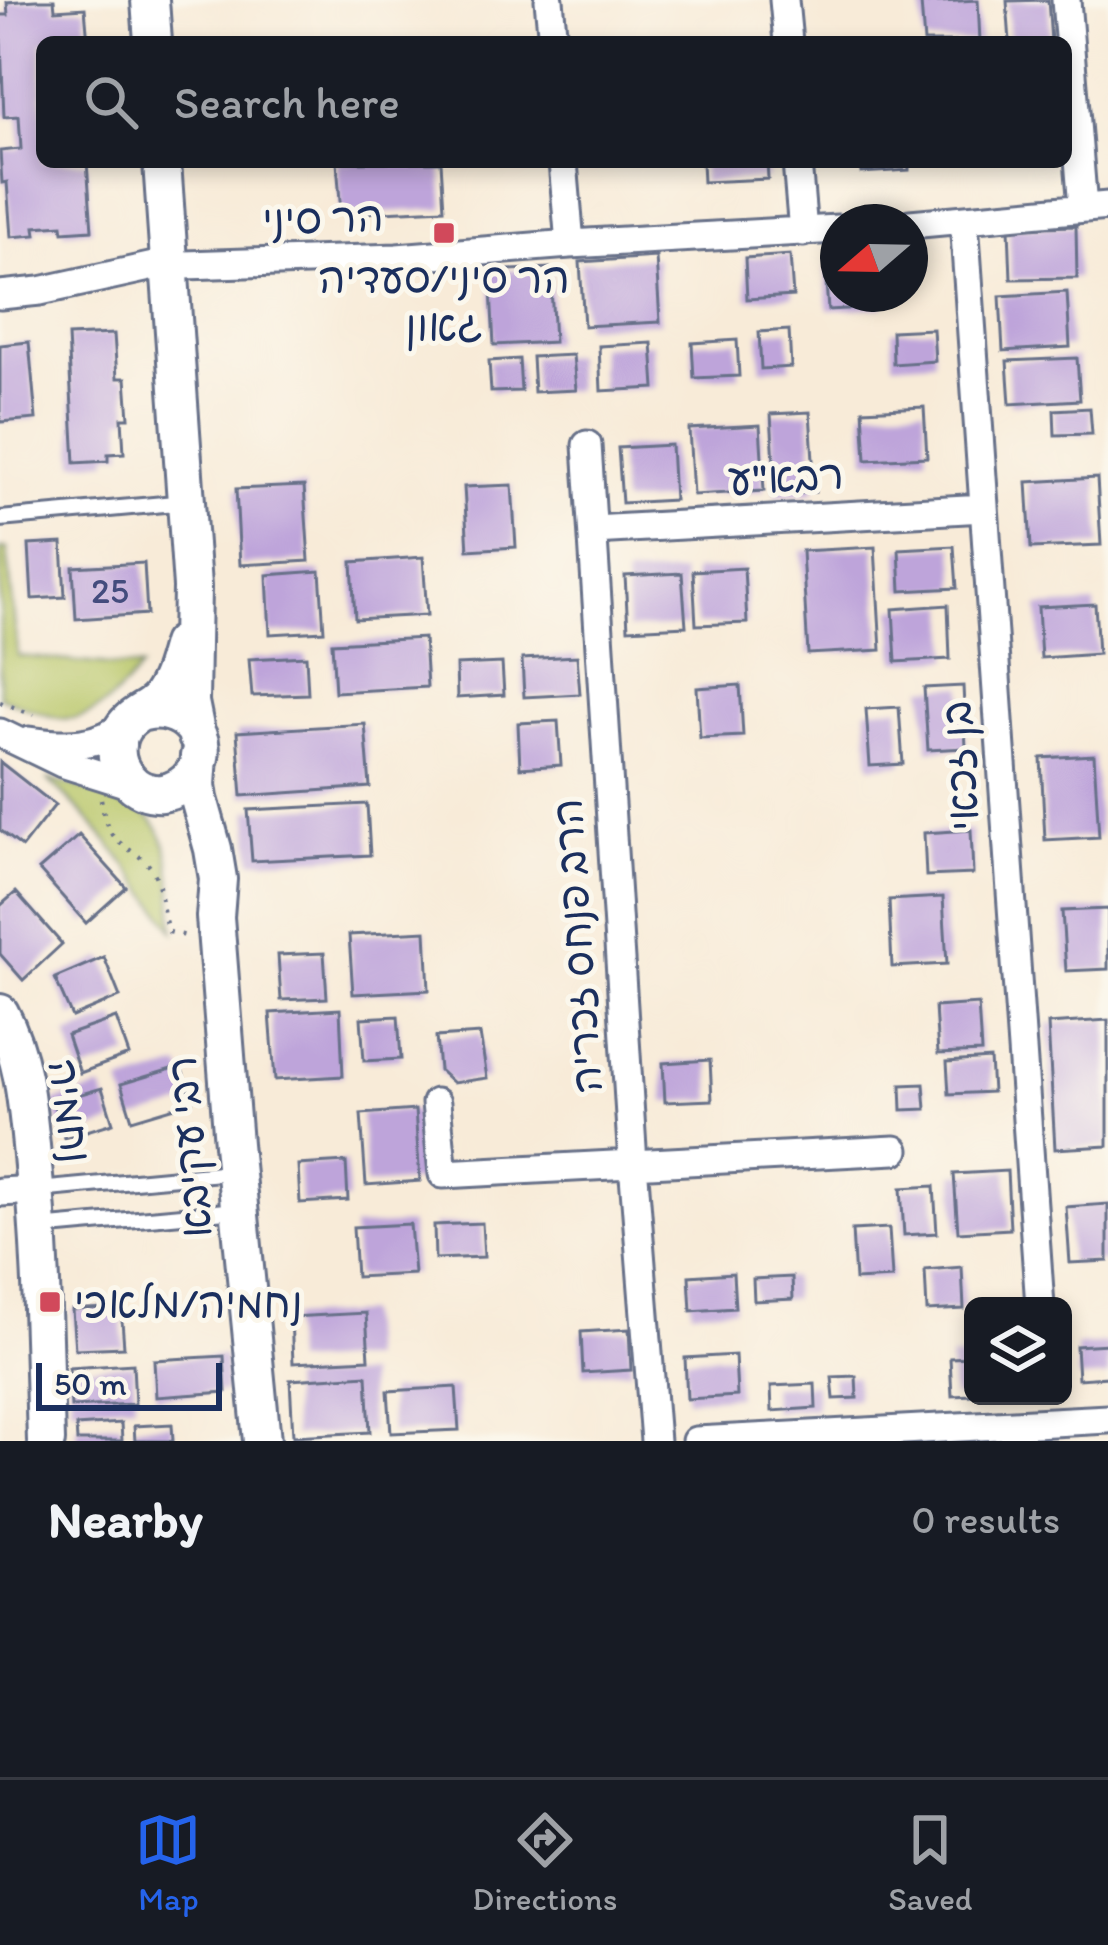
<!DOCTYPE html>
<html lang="en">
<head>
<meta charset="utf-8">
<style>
	:root { --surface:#171b24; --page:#242831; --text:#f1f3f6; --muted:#9ea1a6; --line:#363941; --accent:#2563eb }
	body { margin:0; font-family:Itim,"Playpen Sans Hebrew",sans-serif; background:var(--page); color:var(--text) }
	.controls { position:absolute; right:36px; bottom:36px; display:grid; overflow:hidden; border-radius:18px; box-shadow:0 6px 18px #0003 }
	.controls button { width:108px; height:108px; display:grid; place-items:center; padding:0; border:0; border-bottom:3px solid var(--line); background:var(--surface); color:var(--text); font:60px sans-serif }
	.compass { position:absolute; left:820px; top:204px; width:108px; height:108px; border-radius:50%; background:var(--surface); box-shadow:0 6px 18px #0003; rotate:250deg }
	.scale { position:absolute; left:36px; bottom:30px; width:186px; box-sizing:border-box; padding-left:12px; border:6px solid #1b2f5e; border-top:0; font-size:33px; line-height:42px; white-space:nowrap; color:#1b2f5e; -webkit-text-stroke:9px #fbf7ec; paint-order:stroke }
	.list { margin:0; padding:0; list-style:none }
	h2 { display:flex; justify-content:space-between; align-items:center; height:156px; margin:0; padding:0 48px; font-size:51px }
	h2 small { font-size:39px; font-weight:400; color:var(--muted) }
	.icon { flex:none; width:66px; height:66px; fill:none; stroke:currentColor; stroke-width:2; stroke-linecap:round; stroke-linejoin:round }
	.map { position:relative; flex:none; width:1108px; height:1441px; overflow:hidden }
	.search { position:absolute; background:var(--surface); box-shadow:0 6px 18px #0003; left:36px; right:36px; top:36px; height:132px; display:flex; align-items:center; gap:30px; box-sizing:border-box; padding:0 42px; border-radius:18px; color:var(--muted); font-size:45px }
	.sheet { height:336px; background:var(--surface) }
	nav { display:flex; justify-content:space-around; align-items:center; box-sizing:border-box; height:168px; border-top:3px solid var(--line); background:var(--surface); font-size:33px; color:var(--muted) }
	nav a { display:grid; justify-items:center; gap:6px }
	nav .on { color:var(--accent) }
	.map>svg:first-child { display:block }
	.green { fill:#b8c668; stroke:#6a7a63; stroke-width:3 }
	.building { fill:#bea4da }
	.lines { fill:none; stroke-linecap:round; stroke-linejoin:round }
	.service-casing { stroke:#687189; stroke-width:20 }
	.minor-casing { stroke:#687189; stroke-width:33 }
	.tertiary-casing { stroke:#687189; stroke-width:42 }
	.path { stroke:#687189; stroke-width:4.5; stroke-dasharray:3 9; stroke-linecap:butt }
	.service { stroke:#fff; stroke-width:14 }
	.minor { stroke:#fff; stroke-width:27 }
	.tertiary { stroke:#fff; stroke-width:36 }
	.poi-dot { fill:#d1495b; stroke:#fbf7ec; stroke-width:4.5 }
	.labels { text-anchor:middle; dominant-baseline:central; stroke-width:10; stroke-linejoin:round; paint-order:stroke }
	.number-label { font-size:36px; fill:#444c7d }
	.street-label { font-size:42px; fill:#1b2f5e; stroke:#fbf7ec }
	.poi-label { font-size:42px; fill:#1b2f5e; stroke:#fbf7ec }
</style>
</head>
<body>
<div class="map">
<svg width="1108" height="1441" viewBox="0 0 1108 1441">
	<rect width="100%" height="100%" fill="#fbf7ec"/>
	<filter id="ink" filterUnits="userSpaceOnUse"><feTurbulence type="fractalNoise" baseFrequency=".00833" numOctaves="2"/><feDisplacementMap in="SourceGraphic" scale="24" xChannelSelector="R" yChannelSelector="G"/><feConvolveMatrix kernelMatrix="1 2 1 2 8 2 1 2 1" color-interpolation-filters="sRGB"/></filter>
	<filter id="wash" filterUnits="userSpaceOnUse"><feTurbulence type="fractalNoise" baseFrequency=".004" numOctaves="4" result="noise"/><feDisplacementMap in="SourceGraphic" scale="48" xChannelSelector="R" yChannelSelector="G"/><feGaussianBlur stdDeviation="2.7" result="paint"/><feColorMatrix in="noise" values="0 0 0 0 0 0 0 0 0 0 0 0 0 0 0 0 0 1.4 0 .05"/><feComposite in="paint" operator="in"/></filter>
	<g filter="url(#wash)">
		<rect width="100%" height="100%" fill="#f8ebd8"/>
		<path class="green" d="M0,549H7L18,656L141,668C120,693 91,727 54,717C36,713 18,703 0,697Z
			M47,779C75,787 133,798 152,820C176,848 171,896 174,930C135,875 97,823 47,779Z"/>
		<g id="blocks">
			<path class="building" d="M36,0H54L55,10L85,8L88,42H42V162H87L92,230L63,232L62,225L35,227L36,235L11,237L7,182L2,183L0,151L21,149L19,116L4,117L0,15H8L7,2Z
				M978,0L980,42H924L921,3Z
				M1048,0L1051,42H1010L1007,1Z
				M337,162H441L444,209L341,214Z
				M702,162H767L768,179L703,182Z
				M860,162H909V170L861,173Z
				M1076,226L1077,278L1011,279L1009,228Z
				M790,255L793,296L747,299L745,258Z
				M656,257L660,322L584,326L580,262Z
				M838,267V294H883V307L828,310L825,268Z
				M550,268L554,342L494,345L490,271Z
				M1067,292L1070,347L1003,351L1000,296Z
				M933,329L935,361L893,364L892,331Z
				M789,330L791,367L761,369L759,332Z
				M114,334L117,378H126L129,418H122L124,453L108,454V461L75,463L68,336Z
				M737,340L739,376L694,378L692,343Z
				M29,342L36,419L0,422V345Z
				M652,343L655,388L601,391L599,346Z
				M573,355L576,390L534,392L532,357Z
				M1077,358L1080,400L1010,404L1007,361Z
				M519,359L521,391L491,392L489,361Z
				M924,407L927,457L866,460L863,410Z
				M1090,408L1092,434L1055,435L1054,410Z
				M810,412L815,492L776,495L771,414Z
				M760,425L764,491L693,495L689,429Z
				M671,445L674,500L622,503L618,448Z
				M1097,478L1101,545L1031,548L1027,482Z
				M512,485L516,547L468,550L464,487Z
				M304,486L309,561L240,565L236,489Z
				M62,543L65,597L32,599L29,545Z
				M954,546L957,588L901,591L899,549Z
				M875,547L881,650L808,654L802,551Z
				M423,557L427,615L355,619L352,562Z
				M144,563L147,614L76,619L73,567Z
				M744,568L747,623L696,625L693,571Z
				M320,571L324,631L270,634L267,575Z
				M682,573L686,626L628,629L625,576Z
				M1095,604L1098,654L1041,658L1038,607Z
				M948,605L950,659L896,662L893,609Z
				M424,638L427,687L335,692L332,643Z
				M306,656L308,694L252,696L249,659Z
				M577,656L580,694L524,697L522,659Z
				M502,663L504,695L457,698L456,665Z
				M740,685L743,736L700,738L697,688Z
				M963,686L966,748L928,750L924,688Z
				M899,707L903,764L870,766L866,709Z
				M558,721L561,765L520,768L518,723Z
				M365,724L370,787L242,796L237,732Z
				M1094,755L1099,837L1045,840L1041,758Z
				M0,762L55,805L22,847L0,830Z
				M367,804L370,855L252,861L248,810Z
				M971,830L973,874L926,876L924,833Z
				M79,835L126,887L86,923L39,870Z
				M16,892L62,944L23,980L0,954V906Z
				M943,897L947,964L892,967L889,900Z
				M1108,909V969L1066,971L1062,911Z
				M426,931L429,990L353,994L349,935Z
				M324,953L327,998L281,1000L278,955Z
				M104,957L120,997L72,1017L55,978Z
				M978,1004L981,1052L938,1054L935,1007Z
				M340,1009L343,1076L275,1080L270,1013Z
				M398,1016L401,1059L364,1061L361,1018Z
				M116,1018L129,1055L80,1073L67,1035Z
				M1108,1020V1146L1055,1149L1048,1024Z
				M480,1034L487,1078L453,1083L439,1070L436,1037Z
				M990,1059L992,1092L949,1094L947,1062Z
				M710,1060L712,1100L665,1102L663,1063Z
				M181,1066L192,1102L132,1120L121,1084Z
				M924,1084L926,1109L902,1110L901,1085Z
				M102,1088L113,1123L64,1138L53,1102Z
				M415,1110L420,1181L366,1185L361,1114Z
				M346,1162L348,1200L300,1203L298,1165Z
				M1007,1171L1010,1229L958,1232L954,1174Z
				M934,1186L937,1233L904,1235L901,1188Z
				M1108,1204V1261L1070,1263L1066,1207Z
				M482,1223L484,1257L435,1259L434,1225Z
				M410,1224L414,1274L356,1277L353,1227Z
				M889,1228L892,1278L855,1280L852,1230Z
				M962,1267L964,1309L927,1311L925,1270Z
				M733,1273L735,1308L691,1311L689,1276Z
				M792,1277L793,1299L754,1301L753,1279Z
				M121,1307L124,1347L75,1349L72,1310Z
				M366,1313L369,1359L293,1363L291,1317Z
				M629,1329L631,1370L583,1373L581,1332Z
				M1108,1344V1377L1078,1379L1076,1346Z
				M735,1355L737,1396L687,1399L685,1358Z
				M224,1356L226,1392L156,1397L154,1360Z
				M973,1357V1395L952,1396L950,1358Z
				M133,1364L135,1404L71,1407L69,1368Z
				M367,1375L370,1432L293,1436L290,1380Z
				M856,1376L857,1398L834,1399L832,1377Z
				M815,1384L816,1408L772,1411L771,1386Z
				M456,1387L459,1430L391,1433L388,1391Z
				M121,1423L122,1441H77L76,1426Z
				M172,1424L173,1441H135L134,1426Z"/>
		</g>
	</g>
	<g filter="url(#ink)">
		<use href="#blocks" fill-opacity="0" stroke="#687189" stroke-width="3"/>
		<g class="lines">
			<defs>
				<path id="service" d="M0,519L186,502
					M38,1190L231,1172
					M39,1228L237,1210"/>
				<path id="minor" d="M549,0L553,42
					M784,0L788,42
					M1066,0L1083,208
					M563,162L570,244
					M797,162L803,232
					M964,220L1040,1306
					M910,224L1108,206
					M0,295L40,291L154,266L397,258L570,244L838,229
					M587,445L633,1163L655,1441
					M593,530L984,508
					M0,733L62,763L135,786
					M29,741C65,746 99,748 127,722
					M436,1103L443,1174L895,1150
					M0,1192L36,1190
					M696,1441L1108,1419"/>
				<path id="tertiary" d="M150,0L153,42
					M162,162L192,587L190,702L197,737
					M144,712C181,703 217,737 193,774C186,784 174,791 162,793C149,794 136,789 128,779C112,762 113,735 130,720C140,711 152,708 160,697C171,682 176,662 181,644
					M199,756L197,785L199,799L213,849L218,879L215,917L233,1144L262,1441
					M0,1013C24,1058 27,1106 32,1156C42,1250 43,1346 46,1441"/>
			</defs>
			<use href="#service" class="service-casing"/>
			<use href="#minor" class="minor-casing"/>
			<use href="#tertiary" class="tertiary-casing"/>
			<path class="path" d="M0,702L34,715
				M101,799C104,815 106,833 120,843C134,854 147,858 155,875C163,893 161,914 169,932L186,936"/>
			<use href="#service" class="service"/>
			<use href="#minor" class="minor"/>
			<use href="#tertiary" class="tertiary"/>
		</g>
	</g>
	<g class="poi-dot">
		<rect x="432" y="221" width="24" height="24" rx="6"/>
		<rect x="38" y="1290" width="24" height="24" rx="6"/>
	</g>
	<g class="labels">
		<g class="number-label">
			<text x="110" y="590">25</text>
		</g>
		<g class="street-label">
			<text transform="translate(323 218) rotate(-2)">הר סיני</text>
			<text transform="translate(786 477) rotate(-3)">רבא"ע</text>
			<text transform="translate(960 766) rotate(-94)">בן זכאי</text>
			<text transform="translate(577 946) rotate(-94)">הרב פנחס זכריה</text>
			<text transform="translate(70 1111) rotate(82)">נחמיה</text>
			<text transform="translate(189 1147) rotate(-95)">רבי עקיבא</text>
		</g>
		<g class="poi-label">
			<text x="444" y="277">הר סיני/סעדיה<tspan x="444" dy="48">גאון</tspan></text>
			<text x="74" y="1302" text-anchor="start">נחמיה/מלאכי</text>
		</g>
	</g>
</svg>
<div class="controls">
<button><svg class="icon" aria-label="layers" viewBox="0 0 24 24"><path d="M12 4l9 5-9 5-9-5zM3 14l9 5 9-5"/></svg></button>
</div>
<svg class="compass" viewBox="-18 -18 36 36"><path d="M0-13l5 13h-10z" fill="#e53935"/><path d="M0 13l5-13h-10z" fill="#9ea1a6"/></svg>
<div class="scale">50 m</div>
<div class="search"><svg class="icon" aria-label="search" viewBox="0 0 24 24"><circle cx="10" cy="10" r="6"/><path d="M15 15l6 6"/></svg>Search here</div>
</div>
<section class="sheet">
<h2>Nearby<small>0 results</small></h2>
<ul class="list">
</ul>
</section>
<nav>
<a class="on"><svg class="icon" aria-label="map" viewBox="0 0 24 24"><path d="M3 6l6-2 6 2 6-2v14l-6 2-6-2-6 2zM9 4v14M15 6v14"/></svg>Map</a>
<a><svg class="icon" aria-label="directions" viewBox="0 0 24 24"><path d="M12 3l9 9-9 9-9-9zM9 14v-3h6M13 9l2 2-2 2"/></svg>Directions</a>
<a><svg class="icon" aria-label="saved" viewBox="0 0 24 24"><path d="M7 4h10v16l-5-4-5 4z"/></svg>Saved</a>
</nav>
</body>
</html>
